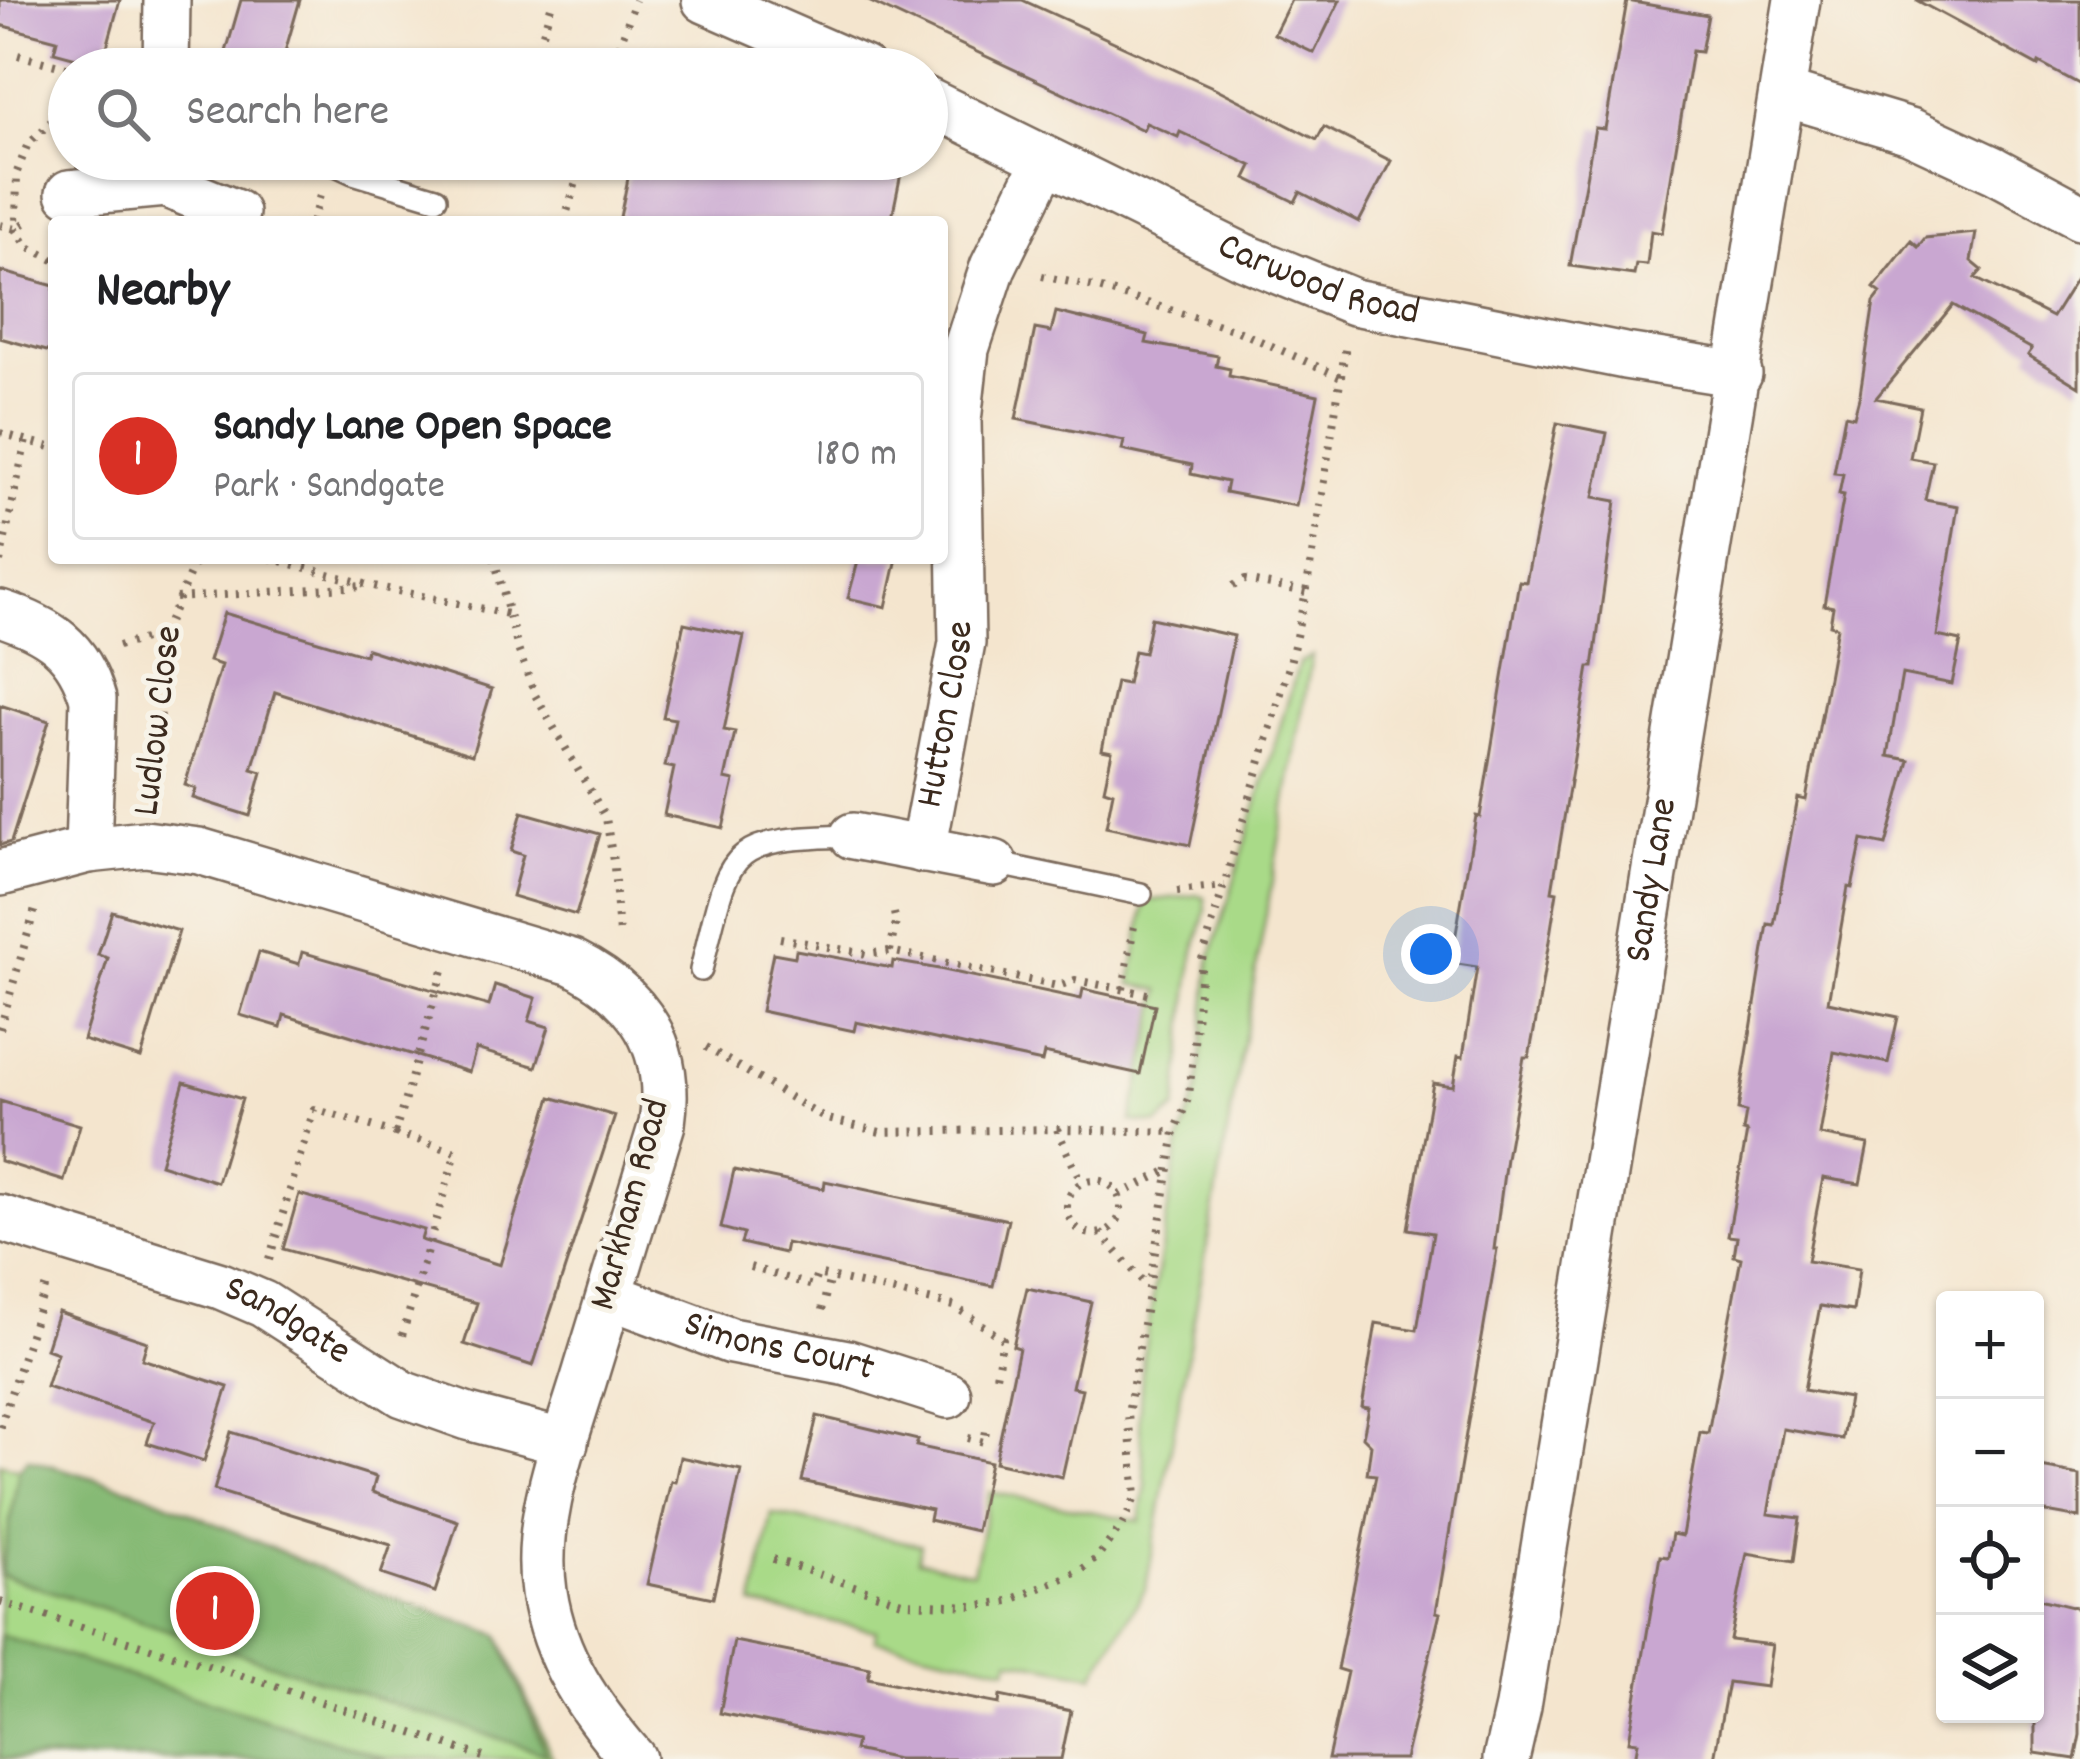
<!DOCTYPE html>
<html lang="en">
<head>
<meta charset="utf-8">
<style>
	:root { --surface:#fff; --page:#f6f6f6; --text:#202124; --muted:#757577; --line:#e0e0e0; --accent:#d93025 }
	body { margin:0; font-family:Dekko,sans-serif; background:var(--page); color:var(--text) }
	.controls { position:absolute; right:36px; bottom:36px; display:grid; overflow:hidden; border-radius:12px; box-shadow:0 3px 9px #0004 }
	.controls button { width:108px; height:108px; display:grid; place-items:center; padding:0; border:0; border-bottom:3px solid var(--line); background:var(--surface); color:var(--text); font:60px sans-serif }
	.you { position:absolute; left:1431px; top:954px; width:42px; height:42px; margin:-30px; border:9px solid #fff; border-radius:50%; background:#1a73e8; box-shadow:0 0 0 18px #1a73e833 }
	.badge { display:grid; place-items:center; width:78px; height:78px; border-radius:50%; background:var(--accent); color:#fff; font-size:39px; font-weight:700 }
	.pin { position:absolute; translate:-50% -50%; border:6px solid #fff; box-shadow:0 3px 12px #0006 }
	.list { margin:0; padding:0; list-style:none }
	h2 { display:flex; justify-content:space-between; align-items:center; height:156px; margin:0; padding:0 48px; font-size:51px }
	h2 small { font-size:39px; font-weight:400; color:var(--muted) }
	.list li { display:grid; grid-template-columns:78px 1fr auto; gap:36px; align-items:center; box-sizing:border-box; height:168px; margin:0 24px 24px; padding:0 24px; border:3px solid var(--line); border-radius:12px }
	.list b { display:block; font-size:45px; white-space:nowrap }
	.list p { margin:0; font-size:39px; white-space:nowrap; color:var(--muted) }
	.list em { font-size:39px; font-style:normal; color:var(--muted) }
	.icon { flex:none; width:66px; height:66px; fill:none; stroke:currentColor; stroke-width:2; stroke-linecap:round; stroke-linejoin:round }
	.map { position:relative; flex:none; width:2080px; height:1759px; overflow:hidden }
	.search { position:absolute; background:var(--surface); box-shadow:0 3px 9px #0004; left:48px; top:48px; width:900px; height:132px; display:flex; align-items:center; gap:30px; box-sizing:border-box; padding:0 42px; border-radius:66px; color:var(--muted); font-size:45px }
	.panel { position:absolute; background:var(--surface); box-shadow:0 3px 9px #0004; left:48px; top:216px; width:900px; height:348px; border-radius:12px }
	.map>svg:first-child { display:block }
	.green { fill:#a9da88; stroke:#728253; stroke-width:3 }
	.forest { fill:#86ba74; stroke:#607249; stroke-width:3 }
	.building { fill:#c9a7d1 }
	.lines { fill:none; stroke-linecap:round; stroke-linejoin:round }
	.service-casing { stroke:#7c6b5c; stroke-width:26 }
	.minor-casing { stroke:#7c6b5c; stroke-width:50 }
	.path { stroke:#7c6b5c; stroke-width:8; stroke-dasharray:3 9; stroke-linecap:butt }
	.service { stroke:#fff; stroke-width:21 }
	.minor { stroke:#fff; stroke-width:45 }
	.labels { text-anchor:middle; dominant-baseline:central; stroke-width:10; stroke-linejoin:round; paint-order:stroke }
	.street-label { font-size:39px; fill:#3b2a1e; stroke:#f7f3e8 }
</style>
</head>
<body>
<div class="map">
<svg width="2080" height="1759" viewBox="0 0 2080 1759">
	<rect width="100%" height="100%" fill="#f7f3e8"/>
	<filter id="ink" filterUnits="userSpaceOnUse"><feTurbulence type="fractalNoise" baseFrequency=".00833" numOctaves="2"/><feDisplacementMap in="SourceGraphic" scale="24" xChannelSelector="R" yChannelSelector="G"/><feConvolveMatrix kernelMatrix="1 2 1 2 8 2 1 2 1" color-interpolation-filters="sRGB"/></filter>
	<filter id="wash" filterUnits="userSpaceOnUse"><feTurbulence type="fractalNoise" baseFrequency=".004" numOctaves="4" result="noise"/><feDisplacementMap in="SourceGraphic" scale="48" xChannelSelector="R" yChannelSelector="G"/><feGaussianBlur stdDeviation="2.7" result="paint"/><feColorMatrix in="noise" values="0 0 0 0 0 0 0 0 0 0 0 0 0 0 0 0 0 1.4 0 .05"/><feComposite in="paint" operator="in"/></filter>
	<g filter="url(#wash)">
		<rect width="100%" height="100%" fill="#f4e5ce"/>
		<path class="green" d="M1312,656L1146,1588L1094,1675L1010,1659L1007,1668L875,1640L876,1631L753,1605L772,1514L921,1545L918,1560L973,1572L990,1492L1140,1521L1146,1484L1139,1419L1143,1356L1179,1144L1198,1090L1210,961L1299,663Z
			M1198,895L1205,897L1206,911L1193,957L1176,1109L1158,1124L1131,1122L1161,990L1131,984L1145,901Z
			M28,1459L145,1493L359,1586L499,1635L553,1759H0V1463L19,1469Z"/>
		<path class="forest" d="M28,1459L145,1493L359,1586L499,1635L546,1754L1,1575L19,1469Z
			M0,1635L389,1759H0Z"/>
		<g id="blocks">
			<path class="building" d="M0,0H120L102,65L54,52L57,40L0,25Z
				M241,0H300L280,69H221Z
				M866,0H1022L1217,89L1317,140L1324,127L1391,161L1359,222L1300,192L1295,202L1246,178L1252,166L1180,132L1178,137L1146,123L1143,130Z
				M1291,0H1340L1314,53L1274,34Z
				M1916,0H2080V85L2039,63L2038,66Z
				M1627,1L1708,15L1701,52L1692,51L1662,233L1651,231L1647,265L1636,264L1634,275L1570,266L1595,128L1605,129Z
				M632,159H904L891,222H619Z
				M1976,233L1971,261L1982,270L1975,278L2052,317L2080,272V387L2028,355L2032,349L1953,305L1876,398L1920,407L1910,458L1933,462L1925,500L1958,506L1937,636L1961,641L1952,684L1902,674L1888,756L1909,760L1886,845L1862,840L1852,888L1848,887L1828,1002L1898,1017L1888,1063L1834,1052L1820,1135L1868,1144L1860,1184L1823,1178L1807,1261L1859,1269L1853,1311L1820,1306L1804,1390L1849,1398L1842,1439L1783,1429L1768,1514L1800,1518L1794,1561L1747,1553L1730,1640L1772,1645L1766,1687L1728,1682L1714,1759H1635L1638,1742L1629,1741L1660,1556L1668,1557L1672,1534L1682,1536L1700,1432L1708,1433L1741,1258L1734,1256L1737,1237L1728,1236L1747,1132L1743,1131L1746,1112L1738,1110L1768,924L1774,925L1798,798L1806,800L1837,627L1830,625L1833,607L1824,605L1844,495L1839,494L1843,474L1834,473L1845,415L1854,417L1860,394L1874,302L1881,293L1874,288L1911,241L1918,247L1925,238Z
				M0,271L54,286V353L0,338Z
				M1056,312L1148,335L1146,343L1218,356L1216,366L1230,369L1229,376L1318,395L1296,506L1225,492L1227,482L1191,474L1192,465L1122,450L1124,441L1016,419L1035,329L1051,332Z
				M1557,423L1607,433L1594,497L1616,501L1593,667H1589L1552,891L1557,892L1537,1015L1529,1057H1524L1506,1158L1494,1249H1497L1436,1612L1440,1613L1405,1759H1328L1347,1672L1337,1669L1376,1475L1367,1474L1371,1445L1363,1437L1369,1408L1362,1407L1376,1323L1417,1330L1433,1233L1408,1229L1433,1083L1453,1086L1458,1056L1463,1057L1477,967L1451,963L1476,816L1480,817L1519,581L1526,582Z
				M859,558H897L886,607L848,598Z
				M224,613L365,655L367,649L492,689L472,755L275,692L252,769L262,772L250,816L193,798L196,789L185,785L221,665L209,661Z
				M1151,618L1234,636L1190,845L1106,827L1113,792L1104,789L1112,752L1102,750L1116,682L1127,684L1134,651L1144,653Z
				M684,623L744,636L724,730L735,732L725,779L734,781L723,828L664,815L674,768L665,766L675,719L663,717Z
				M0,705L49,721L11,842L0,845Z
				M522,812L600,834L576,915L512,896L523,855L511,851Z
				M112,911L179,931L141,1058L83,1040L108,958L98,955Z
				M796,950L892,968L893,961L939,969L1081,999L1083,989L1155,1005L1140,1074L1044,1053L1042,1062L856,1022L854,1031L761,1011L773,953L795,957Z
				M259,952L299,964L302,952L489,1006L495,985L536,998L529,1021L549,1027L536,1067L476,1049L469,1072L284,1015L281,1027L240,1015Z
				M184,1082L242,1099L217,1182L160,1164Z
				M551,1097L615,1116L533,1366L464,1344L477,1303L283,1249L299,1194L424,1230L421,1240L500,1265Z
				M0,1101L80,1125L64,1181L0,1161Z
				M734,1170L824,1189L825,1181L1008,1220L993,1286L786,1243L784,1253L741,1243L744,1234L721,1228Z
				M1027,1288L1091,1302L1072,1387L1082,1389L1062,1477L995,1462L1019,1348L1013,1346Z
				M58,1312L147,1342L142,1359L228,1387L204,1461L147,1443L154,1422L46,1387L57,1353L46,1349Z
				M817,1416L918,1440L916,1446L990,1462L976,1531L929,1520L931,1510L802,1481Z
				M231,1432L376,1477L372,1492L458,1521L435,1592L381,1574L391,1545L214,1490Z
				M680,1457L741,1470L713,1598L647,1584L671,1481L675,1482Z
				M2035,1466L2080,1474V1518L2035,1510Z
				M2035,1598L2080,1609V1734L2075,1759L2035,1753Z
				M734,1641L870,1668L868,1678L936,1692L999,1704L1000,1696L1071,1711L1061,1759H897L854,1750L856,1741L720,1713Z"/>
		</g>
	</g>
	<g filter="url(#ink)">
		<use href="#blocks" fill-opacity="0" stroke="#7c6b5c" stroke-width="3"/>
		<g class="lines">
			<defs>
				<path id="service" d="M323,159L353,173L436,198
					M994,863L1141,894
					M701,970C731,850 721,839 853,836"/>
				<g id="minor">
					<path d="M705,0L863,69"/>
					<path d="M166,69L167,0"/>
					<path d="M1783,93L1910,131L1994,170L2080,216"/>
					<path id="s1" d="M927,101L1242,256L1354,302L1625,356L1739,374"/>
					<path d="M69,193L165,184L236,213"/>
					<path d="M0,613C49,629 79,648 93,699L88,850"/>
					<path d="M853,836L994,863"/>
					<path id="s2" d="M923,850L962,643L958,421L966,349L993,267L1045,161"/>
					<path d="M0,873L88,850L145,844L199,851L572,962C640,996 673,1047 662,1124C637,1206 612,1288 587,1369C566,1440 533,1518 544,1592C554,1659 590,1709 633,1759"/>
					<path id="s3" d="M0,1218L221,1286L263,1304L403,1394L468,1417L565,1443"/>
					<path id="s4" d="M610,1296L731,1341L848,1363L948,1395"/>
					<path id="s5" d="M1506,1759L1518,1707L1797,0"/>
				</g>
			</defs>
			<use href="#service" class="service-casing"/>
			<use href="#minor" class="minor-casing"/>
			<path class="path" d="M543,33L553,0
				M18,55L70,69
				M612,69L635,0
				M312,222L321,192
				M564,222L583,159
				M0,225L16,229L31,219
				M54,260L27,246L16,229L17,172L27,146L69,103
				M1042,276L1098,288L1236,330L1341,377
				M0,433L54,448
				M270,558L369,585L508,614
				M494,558L518,649L535,695L606,818L614,867L619,935
				M0,562L26,440
				M1233,586L1245,580L1306,592
				M176,598L362,586
				M118,646L163,634
				M152,800L160,737L163,634L197,558
				M1177,891L1225,886
				M780,938L866,954L890,951L1058,986L1075,980L1152,995
				M890,951L896,922L894,913
				M1123,989L1134,926
				M0,1029L35,909
				M706,1047L824,1118L880,1132L1057,1129L1175,1132
				M1057,1129L1081,1182
				M395,1133L456,1152L402,1336
				M1067 1207a27 27 0 1 1 54 0a27 27 0 1 1-54 0Z
				M1119,1195L1167,1171
				M1100,1233L1147,1286
				M269,1260L314,1109L395,1133L443,970
				M750,1267L813,1286L817,1274L954,1306L1003,1339L995,1381
				M822,1310L830,1277
				M0,1427L48,1279
				M968,1438L984,1442L987,1425
				M773,1559L905,1603L973,1606L1009,1601L1080,1571L1097,1558L1122,1525L1136,1496L1128,1414L1175,1132L1189,1096L1202,959L1290,663L1306,592L1346,345
				M0,1602L275,1686L489,1759"/>
			<use href="#service" class="service"/>
			<use href="#minor" class="minor"/>
		</g>
	</g>
	<g class="labels">
		<g class="street-label">
			<text stroke="none"><textPath href="#s1" startOffset="432">Carwood Road</textPath></text>
			<text stroke="none"><textPath href="#s2" startOffset="138">Hutton Close</textPath></text>
			<text transform="translate(160 721) rotate(-83)">Ludlow Close</text>
			<text stroke="none"><textPath href="#s5" startOffset="891">Sandy Lane</textPath></text>
			<text transform="translate(632 1205) rotate(-75)">Markham Road</text>
			<text stroke="none"><textPath href="#s3" startOffset="306">Sandgate</textPath></text>
			<text stroke="none"><textPath href="#s4" startOffset="177">Simons Court</textPath></text>
		</g>
	</g>
</svg>
<div class="controls">
<button>+</button>
<button>−</button>
<button><svg class="icon" aria-label="locate" viewBox="0 0 24 24"><circle cx="12" cy="12" r="6"/><path d="M12 2v4M12 18v4M2 12h4M18 12h4"/></svg></button>
<button><svg class="icon" aria-label="layers" viewBox="0 0 24 24"><path d="M12 4l9 5-9 5-9-5zM3 14l9 5 9-5"/></svg></button>
</div>
<div class="you"></div>
<div class="pin badge" style="left:215px;top:1611px">1</div>
<div class="search"><svg class="icon" aria-label="search" viewBox="0 0 24 24"><circle cx="10" cy="10" r="6"/><path d="M15 15l6 6"/></svg>Search here</div>
<section class="panel">
<h2>Nearby<small></small></h2>
<ul class="list">
<li><span class="badge">1</span><div><b>Sandy Lane Open Space</b><p>Park · Sandgate</p></div><em>180 m</em></li>
</ul>
</section>
</div>
</body>
</html>
